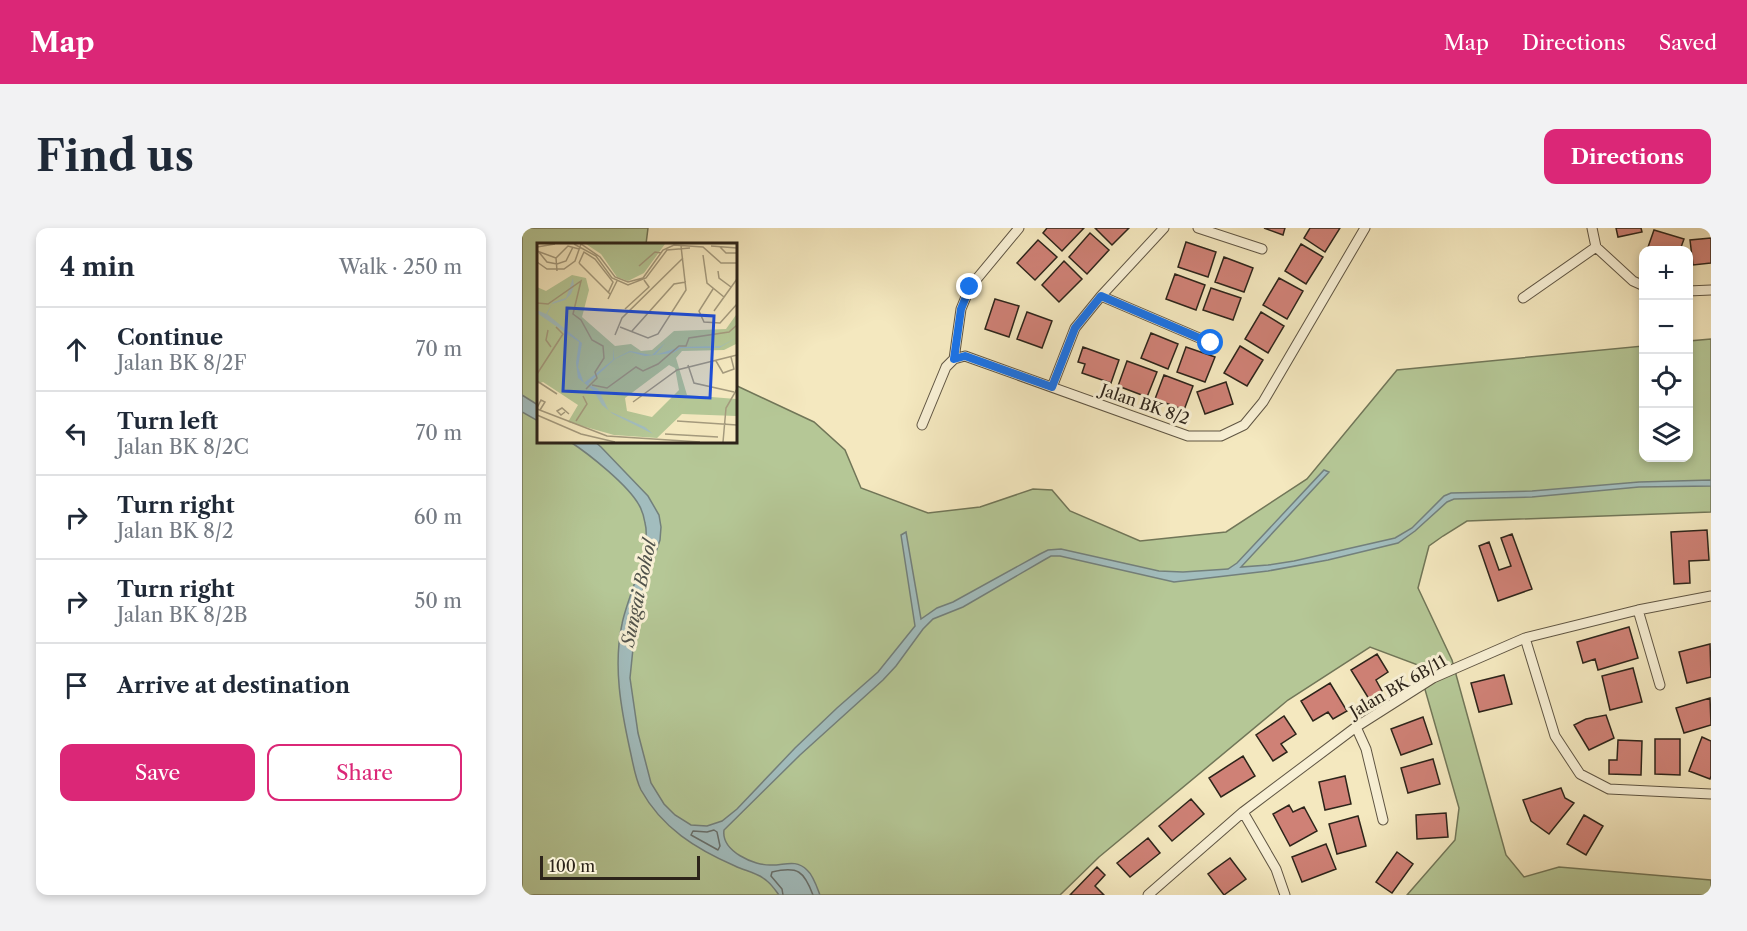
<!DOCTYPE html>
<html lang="en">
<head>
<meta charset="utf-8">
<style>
	:root { --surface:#fff; --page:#f2f2f3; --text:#1f2937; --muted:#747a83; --line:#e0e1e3; --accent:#db2777 }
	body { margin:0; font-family:"Libre Caslon Text",serif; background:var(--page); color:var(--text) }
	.controls { position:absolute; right:18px; top:18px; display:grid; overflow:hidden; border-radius:12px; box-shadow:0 3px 9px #0003 }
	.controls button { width:54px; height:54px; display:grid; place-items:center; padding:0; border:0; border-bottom:2px solid var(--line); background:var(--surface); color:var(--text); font:30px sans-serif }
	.scale { position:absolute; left:18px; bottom:15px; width:160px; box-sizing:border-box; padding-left:6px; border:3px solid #2d241a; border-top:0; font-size:16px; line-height:21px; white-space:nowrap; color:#2d241a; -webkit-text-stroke:4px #f8f0d5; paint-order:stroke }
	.stop { position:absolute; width:18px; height:18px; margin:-14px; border:4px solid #1a73e8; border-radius:50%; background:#fff }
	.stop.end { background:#1a73e8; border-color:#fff; box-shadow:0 2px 6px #0008 }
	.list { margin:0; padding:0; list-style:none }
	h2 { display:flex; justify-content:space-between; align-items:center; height:78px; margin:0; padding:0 24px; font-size:26px }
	h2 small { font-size:20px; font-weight:400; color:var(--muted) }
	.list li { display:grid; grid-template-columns:39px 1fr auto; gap:18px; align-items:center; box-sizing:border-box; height:84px; padding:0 24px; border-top:2px solid var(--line) }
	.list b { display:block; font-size:22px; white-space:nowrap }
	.list p { margin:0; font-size:20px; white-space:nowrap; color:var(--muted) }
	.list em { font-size:20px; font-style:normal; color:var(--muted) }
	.actions { display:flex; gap:12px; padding:18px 24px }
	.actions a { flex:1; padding:14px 0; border:2px solid var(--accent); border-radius:12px; text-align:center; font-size:21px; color:var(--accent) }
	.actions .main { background:var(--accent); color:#fff }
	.icon { flex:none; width:33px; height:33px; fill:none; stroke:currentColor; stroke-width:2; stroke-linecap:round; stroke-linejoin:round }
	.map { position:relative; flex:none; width:1189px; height:667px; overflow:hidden; border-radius:12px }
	header { display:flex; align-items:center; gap:36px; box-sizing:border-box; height:84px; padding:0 30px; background:var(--accent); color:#fff }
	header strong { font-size:28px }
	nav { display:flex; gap:33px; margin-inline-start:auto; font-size:21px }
	.intro { display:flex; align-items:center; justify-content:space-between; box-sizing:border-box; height:144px; padding:0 36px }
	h1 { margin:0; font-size:42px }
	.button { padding:15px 27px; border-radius:12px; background:var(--accent); color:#fff; font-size:21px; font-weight:700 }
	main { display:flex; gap:36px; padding:0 36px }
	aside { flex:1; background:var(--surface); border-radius:12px; box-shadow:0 3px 9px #0003 }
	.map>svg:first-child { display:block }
	.green { fill:#b5c796; stroke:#717658; stroke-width:1.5 }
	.water { fill:#a2bdbe; stroke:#73807c; stroke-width:1.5 }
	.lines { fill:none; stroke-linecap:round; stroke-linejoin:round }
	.shore { stroke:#68706c; stroke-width:1.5 }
	.building { fill:#cf8176; stroke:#2d241a; stroke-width:1.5 }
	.street-casing { stroke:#5f5543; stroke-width:11 }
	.street { stroke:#f8f0d5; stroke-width:9 }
	.route { stroke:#1a73e8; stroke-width:8 }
	.labels { text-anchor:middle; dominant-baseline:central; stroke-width:6; stroke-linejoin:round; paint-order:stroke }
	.street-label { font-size:16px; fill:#2d241a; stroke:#f8f0d5 }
	.water-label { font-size:18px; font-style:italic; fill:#50524b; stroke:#f8f0d5 }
	.inset-road { fill:none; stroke:#a49a7d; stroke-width:1.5 }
	.view { fill:#1d4ed8; fill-opacity:0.15; stroke:#1d4ed8; stroke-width:3 }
	.inset-edge { fill:none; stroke:#2d241a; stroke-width:3 }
</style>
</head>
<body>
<header>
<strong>Map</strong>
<nav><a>Map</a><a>Directions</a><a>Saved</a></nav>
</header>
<div class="intro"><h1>Find us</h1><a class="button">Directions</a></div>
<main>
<aside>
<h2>4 min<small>Walk · 250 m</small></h2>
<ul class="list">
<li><svg class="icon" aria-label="ahead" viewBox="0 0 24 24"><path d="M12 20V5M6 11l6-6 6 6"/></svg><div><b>Continue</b><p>Jalan BK 8/2F</p></div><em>70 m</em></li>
<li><svg class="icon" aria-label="left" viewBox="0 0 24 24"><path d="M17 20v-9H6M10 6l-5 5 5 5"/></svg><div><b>Turn left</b><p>Jalan BK 8/2C</p></div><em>70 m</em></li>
<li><svg class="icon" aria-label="right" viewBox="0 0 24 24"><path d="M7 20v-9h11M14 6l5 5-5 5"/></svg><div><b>Turn right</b><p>Jalan BK 8/2</p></div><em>60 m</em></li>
<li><svg class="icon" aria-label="right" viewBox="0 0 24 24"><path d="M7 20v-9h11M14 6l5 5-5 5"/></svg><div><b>Turn right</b><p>Jalan BK 8/2B</p></div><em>50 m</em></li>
<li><svg class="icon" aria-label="arrive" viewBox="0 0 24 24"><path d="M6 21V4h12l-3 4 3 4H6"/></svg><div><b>Arrive at destination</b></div></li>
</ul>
<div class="actions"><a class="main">Save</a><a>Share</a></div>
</aside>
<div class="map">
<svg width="1189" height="667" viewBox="0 0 1189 667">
	<rect width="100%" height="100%" fill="#f4e8bf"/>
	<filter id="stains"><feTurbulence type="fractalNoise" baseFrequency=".00333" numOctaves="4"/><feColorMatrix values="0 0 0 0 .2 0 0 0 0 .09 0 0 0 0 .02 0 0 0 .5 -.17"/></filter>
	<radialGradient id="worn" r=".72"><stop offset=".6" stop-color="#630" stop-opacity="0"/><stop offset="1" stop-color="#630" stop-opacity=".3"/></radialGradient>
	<path class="green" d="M0,0H126L124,16H16V213H213V157L292,194L323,222L339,260L406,285L458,279L511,261L530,262L548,283L618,313L704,304L785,251L875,142L1121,118L1122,230H1166L1167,113L1189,111V284L945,293L921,308L907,318L896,360L930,432L984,627L1002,649L1037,639L1189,652V667H885L933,612L937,580L896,437L848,419L766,472L577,629L538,667H0Z"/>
	<path class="water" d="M0,167L16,177V193L0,184Z
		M47,213H72L79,219L126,268L137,287L139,299L138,312L120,364L114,391L108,450L116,505L129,555L142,576L153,587L169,597L185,598L200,593L215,581L273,520L315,480L356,444L393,398L379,307L384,304L399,391L415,380L431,374L518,326L526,322L539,321L637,343L661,344L706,341L715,335L802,242L807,244L719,339L746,337L772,333L873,310L890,300L922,268L929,265L1010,263L1117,254L1189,252V258L1117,259L1010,269L932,271L925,274L893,303L876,315L806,332L746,343L652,354L538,328H529L522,332L441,379L411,391L401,401L374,438L361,452L278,527L202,602C199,623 232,638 250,637C263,637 274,631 285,642C291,647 295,659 298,667H257C254,663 250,657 245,653C237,645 223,643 213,638C174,621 140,600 119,562C113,550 111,535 108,522C99,481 91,438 100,396C105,369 130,321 123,295C122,289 120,282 117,277C106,257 67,226 47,213Z"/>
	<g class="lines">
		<path class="shore" d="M192,602L195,604L198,618L196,622L169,607L171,603L185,604Z
			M261,667L260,661L249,648L250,644C276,638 282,643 291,667"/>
	</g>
	<path class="building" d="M525,0H562L540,23L521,5Z
		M573,0H607L590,17Z
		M742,0H763L761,7Z
		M788,0H818L803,24L782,10Z
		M1094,0H1119L1120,4L1096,9Z
		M1132,2L1162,11L1158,22H1125Z
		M568,5L587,22L565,46L547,29Z
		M1189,10V35L1171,37L1168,12Z
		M516,12L535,29L513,52L495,35Z
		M664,14L694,24L686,49L656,39Z
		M779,16L801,29L784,56L763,43Z
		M702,29L731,40L722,64L693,54Z
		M542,33L560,51L537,74L520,57Z
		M653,46L683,57L674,82L644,71Z
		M757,50L781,63L765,91L741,77Z
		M689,60L719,70L711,92L681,82Z
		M473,71L497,78L487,109L463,101Z
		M505,84L530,93L520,120L495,111Z
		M739,84L762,98L746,125L723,111Z
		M629,105L656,116L646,141L619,130Z
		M718,118L741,132L725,158L702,145Z
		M561,119L597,132L589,155L560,145L563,136L556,134Z
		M664,119L693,129L683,154L655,144Z
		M605,133L635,144L625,169L596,158Z
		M642,147L671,158L662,182L633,171Z
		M704,154L711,176L683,186L675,164Z
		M1185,302L1187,332L1167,333L1168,355L1152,356L1149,304Z
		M990,306L1010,361L976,373L957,318L967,314L977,342L989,338L979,310Z
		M1107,399L1116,430L1076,442L1073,431L1061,435L1055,414Z
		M1188,416L1189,449L1165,455L1157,424Z
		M855,426L866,444L854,452L860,463L847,471L829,442Z
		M1111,440L1120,474L1088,482L1080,448Z
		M982,447L990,476L957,484L949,455Z
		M808,455L825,483L811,491L806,484L791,493L779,473Z
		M1188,470L1189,497L1162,505L1154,480Z
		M1084,487L1092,510L1067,522L1052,497L1064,491Z
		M762,488L774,506L759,516L765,524L751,533L734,507Z
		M901,489L910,516L879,527L869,501Z
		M1180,509L1189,513V548L1188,551L1167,543Z
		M1133,511H1158V547L1133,546Z
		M1096,512L1120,513L1119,547L1087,546V532H1095Z
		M721,528L733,548L699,569L687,550Z
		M911,531L918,556L886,565L879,540Z
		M823,548L829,576L803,582L797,554Z
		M1039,560L1043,570L1052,575L1027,606L1009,593L1001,572Z
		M669,571L682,586L650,613L637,598Z
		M767,577L771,584L782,579L795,603L768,618L751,586Z
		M924,585L926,609L895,611L894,587Z
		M1062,587L1081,598L1064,627L1045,616Z
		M836,588L844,618L815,626L807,596Z
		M626,610L638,625L608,649L595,635Z
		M804,616L814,641L780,654L770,629Z
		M875,624L891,636L870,665L854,654Z
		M708,630L724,651L702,667L686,646Z
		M575,639L583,647L573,658L582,667H548Z"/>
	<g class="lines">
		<defs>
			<path id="street" d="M676,0L740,21
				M1070,0L1074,19L1111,53L1122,58
				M1166,63L1189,62
				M579,68L689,115
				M1001,70L1074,19
				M432,131L443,128L666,208H699L722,197L741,174L843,0
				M432,131L439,81L448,59L497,0
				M530,159L553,100L579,68L642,0
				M400,197L424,139L432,131
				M1116,382L1138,457
				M1003,410L1033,508L1058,546L1087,561L1189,566
				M834,499L844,521L861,592
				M721,584L754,641L763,667
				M626,667L721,584L834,499L911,450L1003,410L1116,382L1189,368"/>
		</defs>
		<use href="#street" class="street-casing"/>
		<use href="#street" class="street"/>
	</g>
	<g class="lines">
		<path class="route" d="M448,59L439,81L432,131L443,128L530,159L553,100L579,68L689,115"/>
	</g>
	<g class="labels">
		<g class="street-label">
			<text transform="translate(623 176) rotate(19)">Jalan BK 8/2</text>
			<text transform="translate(876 458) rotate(-30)">Jalan BK 6B/11</text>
		</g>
		<g class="water-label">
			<text transform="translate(117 365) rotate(-78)">Sungai Bohol</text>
		</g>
	</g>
	<g transform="translate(15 15)">
		<rect width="200" height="200" fill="#f4e8bf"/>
		<path d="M49,1H128L107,30L91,38L80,34L64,11ZM35,32L49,35L52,47L45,74L78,103L94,101L104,108L115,107L137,88L189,86L199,72V101L187,107L145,108L139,115L150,152L199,156V173L145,171L120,195L77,192L31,179L41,162L6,139L0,141V44L9,48ZM132,122L138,125L142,147L115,174L90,168L88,155Z" fill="#b5c796" fill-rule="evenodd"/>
		<path d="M36,35L37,43L34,51L28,57L15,61L10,71L45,100L41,124L47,140L76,117V105L77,116L93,108L115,112L128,100L118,112L143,104L184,103L199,95L182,105H144L136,110L108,113L93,109L78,116L51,141L61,146L72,168L108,184L116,191L76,171L65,162L56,147L41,135L39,120L42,99L0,70V67L9,71L16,59L29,55Z" fill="#a2bdbe"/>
		<path class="inset-road" d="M37,1L59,13L75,35L91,42L109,35L130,7L153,5M174,3L200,5M0,4L18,1M183,4L189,10H200M0,8L19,15L20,28M1,8L10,19L20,21L29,18L36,4M166,12L170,40L187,54M19,15L31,3L42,6M0,19L10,26H27L38,18L44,1L63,14L78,34L91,39L106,35L126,7L137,2L166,4L184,20H200M42,20L47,9L58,16L76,39L71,50M42,20L73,51M102,23L118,9L124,10M181,28L182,35L194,44M176,46L162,68L167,79L183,80L200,61M71,56L80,38M0,60L11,61L44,38L36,71L44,77L55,97L66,103L67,115L58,129L60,135L49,146M88,66L112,44L107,37M177,68L200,36M83,84L111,95L121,91L149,47L144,3M11,87L9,97L14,104M95,88L137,41L149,39M78,92L85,75L146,15M179,118L186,130L197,126L194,114M151,122L157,140L197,149M0,131L26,91L19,84M0,138L20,151M55,142L70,145L99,124L106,128L121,121L142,103H149L152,95L192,89L200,82M96,159L140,127L200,112M0,165L4,157L8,159L3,167M0,166L70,193L163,199M28,169L24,172L20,168L25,165L32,171M0,172L44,191L78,199M39,178L50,161L46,153M140,178L200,182M128,191L181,194M186,199L189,165L200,146"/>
		<path class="view" d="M30,65L177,73L173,155L26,148Z"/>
		<rect width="200" height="200" class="inset-edge"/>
	</g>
	<rect width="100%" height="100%" filter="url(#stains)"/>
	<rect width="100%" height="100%" fill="url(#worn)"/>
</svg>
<div class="controls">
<button>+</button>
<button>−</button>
<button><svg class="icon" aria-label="locate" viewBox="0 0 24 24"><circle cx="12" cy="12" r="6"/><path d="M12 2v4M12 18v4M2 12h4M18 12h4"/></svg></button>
<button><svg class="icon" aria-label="layers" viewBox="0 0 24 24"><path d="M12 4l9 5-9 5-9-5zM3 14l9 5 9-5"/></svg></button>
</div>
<div class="scale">100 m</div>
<div class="stop" style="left:689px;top:115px"></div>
<div class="stop end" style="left:448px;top:59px"></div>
</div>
</main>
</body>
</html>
